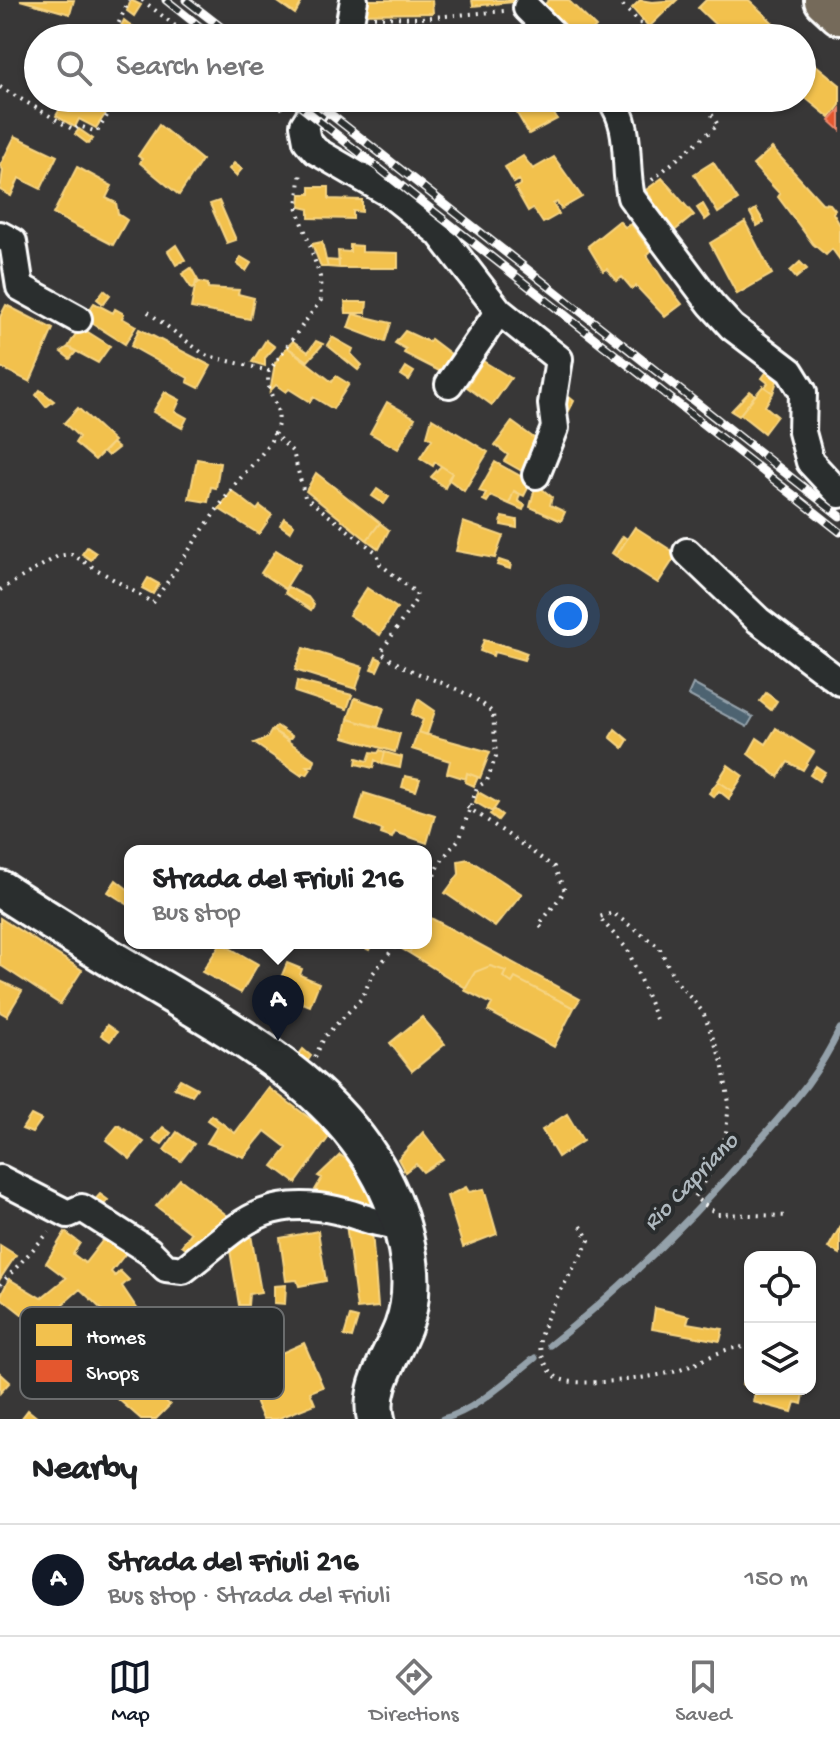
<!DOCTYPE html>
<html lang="en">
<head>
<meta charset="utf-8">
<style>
	:root { --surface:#fff; --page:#f6f6f6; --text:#202124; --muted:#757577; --line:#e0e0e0; --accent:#111827 }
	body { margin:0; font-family:"Gochi Hand",sans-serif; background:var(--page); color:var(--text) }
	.controls { position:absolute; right:24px; bottom:24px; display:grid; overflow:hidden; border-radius:16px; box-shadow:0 2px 6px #0004 }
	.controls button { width:72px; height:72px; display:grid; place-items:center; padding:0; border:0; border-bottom:2px solid var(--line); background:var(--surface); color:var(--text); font:40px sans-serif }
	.you { position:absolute; left:568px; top:616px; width:28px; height:28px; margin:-20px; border:6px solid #fff; border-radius:50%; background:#1a73e8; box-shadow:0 0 0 12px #1a73e833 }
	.badge { display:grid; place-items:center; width:52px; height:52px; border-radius:50%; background:var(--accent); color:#fff; font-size:26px; font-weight:700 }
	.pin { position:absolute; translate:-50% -66px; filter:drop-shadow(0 2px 4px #0008) }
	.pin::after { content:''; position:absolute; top:42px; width:28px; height:24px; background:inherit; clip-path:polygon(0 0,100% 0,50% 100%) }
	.popup { position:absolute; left:124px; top:845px; width:308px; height:104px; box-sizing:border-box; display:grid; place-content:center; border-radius:16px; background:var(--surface); filter:drop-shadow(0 2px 6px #0005); font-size:26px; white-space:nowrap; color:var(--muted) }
	.popup b { font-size:30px; color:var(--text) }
	.popup::after { content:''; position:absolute; left:50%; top:100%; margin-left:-16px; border:16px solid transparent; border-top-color:var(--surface) }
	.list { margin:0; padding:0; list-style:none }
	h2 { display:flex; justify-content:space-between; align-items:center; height:104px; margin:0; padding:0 32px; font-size:34px }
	h2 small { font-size:26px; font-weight:400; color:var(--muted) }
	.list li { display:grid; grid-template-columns:52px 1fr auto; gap:24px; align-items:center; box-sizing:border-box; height:112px; padding:0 32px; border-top:2px solid var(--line) }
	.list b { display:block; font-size:30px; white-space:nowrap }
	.list p { margin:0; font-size:26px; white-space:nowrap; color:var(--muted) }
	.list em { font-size:26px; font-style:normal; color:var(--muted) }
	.icon { flex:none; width:44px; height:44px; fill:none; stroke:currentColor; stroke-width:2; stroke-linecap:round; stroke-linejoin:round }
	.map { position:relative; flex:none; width:840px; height:1419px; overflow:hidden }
	.search { position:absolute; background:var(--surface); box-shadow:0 2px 6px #0004; left:24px; right:24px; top:24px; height:88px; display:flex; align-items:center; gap:20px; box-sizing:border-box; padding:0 28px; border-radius:44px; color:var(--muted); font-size:30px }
	.sheet { height:216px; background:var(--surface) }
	nav { display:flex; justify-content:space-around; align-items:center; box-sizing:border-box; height:112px; border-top:2px solid var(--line); background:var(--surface); font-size:22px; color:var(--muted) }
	nav a { display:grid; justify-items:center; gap:4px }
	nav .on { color:var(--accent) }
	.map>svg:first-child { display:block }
	.water { fill:#4d6371; stroke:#94a1aa; stroke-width:2 }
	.homes { fill:#f2c14e; stroke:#f6d483; stroke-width:2 }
	.shops { fill:#e4572e; stroke:#ec896d; stroke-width:2 }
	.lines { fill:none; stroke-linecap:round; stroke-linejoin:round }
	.stream { stroke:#94a1aa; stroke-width:7 }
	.lane-casing { stroke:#fff; stroke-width:18 }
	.street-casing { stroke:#fff; stroke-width:32 }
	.secondary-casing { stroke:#fff; stroke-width:42 }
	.primary-casing { stroke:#fff; stroke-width:46 }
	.path { stroke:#fff; stroke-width:4; stroke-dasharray:2 6; stroke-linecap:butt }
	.lane { stroke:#2a2d2e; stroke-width:12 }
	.street { stroke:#2a2d2e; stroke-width:26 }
	.secondary { stroke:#2a2d2e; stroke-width:36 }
	.primary { stroke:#746a5a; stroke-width:40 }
	.rail-casing { stroke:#fff; stroke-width:9 }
	.rail { stroke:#2a2d2e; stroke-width:6; stroke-dasharray:18; stroke-linecap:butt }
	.path-bridge { stroke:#fff; stroke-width:4; stroke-dasharray:2 6; stroke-linecap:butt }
	.labels { text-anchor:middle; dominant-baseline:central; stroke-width:8; stroke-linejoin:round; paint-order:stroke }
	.water-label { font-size:24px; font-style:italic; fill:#afb9bf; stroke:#2a2d2e }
	.key { fill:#2a2d2e; stroke:#6a6c6d; stroke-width:2 }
	.key-label { font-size:22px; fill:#fff }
</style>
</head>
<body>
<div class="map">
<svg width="840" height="1419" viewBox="0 0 840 1419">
	<rect width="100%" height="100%" fill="#383737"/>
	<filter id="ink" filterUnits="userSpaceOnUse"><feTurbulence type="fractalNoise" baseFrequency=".0125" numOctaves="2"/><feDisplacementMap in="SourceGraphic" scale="16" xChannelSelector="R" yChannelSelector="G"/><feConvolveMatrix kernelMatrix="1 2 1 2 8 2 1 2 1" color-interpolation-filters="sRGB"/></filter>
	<g filter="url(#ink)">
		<path class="water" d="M693,684L753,717L747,727L688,695Z"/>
		<path class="homes" d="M20,0H74L70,14Z
			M131,0L141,5L134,16L127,11Z
			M275,0H303L295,14Z
			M356,0H432L433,13L355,14Z
			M472,0H513V2L473,6Z
			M549,0H568L596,27L585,38L575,32L571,35L542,7Z
			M640,0L652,2L677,0L649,27L632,8Z
			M706,0H749L786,35L783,38H721L725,34L698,8Z
			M124,20L147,38H122L119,30Z
			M71,25L99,31L111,38H68Z
			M810,60L840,85V105L830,118L802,95V62L806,65Z
			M66,98H116L96,128L79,119L75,127L56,116Z
			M508,98H545L557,119L529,134Z
			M159,125L202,160L179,195L140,163L142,159L138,156Z
			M79,129L93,139L88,144L75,134Z
			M15,136L57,156L41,189L19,178L11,196L0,190L3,170L0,166Z
			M772,148L822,203L830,204L835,210L833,213L840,225V260L832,249L826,255L813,244L778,197L780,194L753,165Z
			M523,156L533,169L554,157L582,197L561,209L557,202L553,204L559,214L543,223L533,208L528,211L515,188L521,184L519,180L514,183L505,167Z
			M713,162L738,200L718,213L694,174Z
			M234,163L242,169L236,176L229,169Z
			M77,167L112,186L106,198L116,203L118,214L127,220L113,245L53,214Z
			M662,178L694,215L673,232L647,200L651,197L646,190Z
			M310,187H329V199L362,200V212L353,211V219L309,218V209L300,207L301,194H310Z
			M219,201L236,240L227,243L210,204Z
			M703,204L710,216L705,220L697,208Z
			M756,209L764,222L757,226L750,213Z
			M619,221L625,227L631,224L651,251L647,255L663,280L682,304L665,317L636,286L632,289L622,277L617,281L607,269L603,271L588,246Z
			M745,222L772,274L737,294L710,243Z
			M322,242L326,260L328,267H321L312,244Z
			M176,245L185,260L176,265L168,251Z
			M350,245L362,246V252L398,253V268H339L338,251L350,252Z
			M241,257L251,263L246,271L237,264Z
			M326,260L339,261V268L328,267Z
			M800,262L807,269L796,278L790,271Z
			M191,268L199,282L192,289L182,274Z
			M196,281L208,284V288L239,290L238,294L254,298L250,319L191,308Z
			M104,290L110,295L103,304L97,299Z
			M345,302H367L366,313H346Z
			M94,303L113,313L115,309L124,314L122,318L136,326L125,344L84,318Z
			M6,305L53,329L30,382L0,367V317Z
			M353,314L391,323L385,342L348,328Z
			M80,327L110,346L98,363L68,347Z
			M139,329L211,366L199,388L187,382L188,378L131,346Z
			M405,331L429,342L431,339L451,354L441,372L404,353L406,349L395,343Z
			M332,337L353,349L351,354L362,365L358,370L327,345Z
			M266,340L275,347L265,358V366L252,362Z
			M293,341L308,352L316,341L323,344L308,361L287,347Z
			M68,347L76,352L70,359L61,352Z
			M287,347L332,382L336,376L349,384L333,409L313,397L310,402L289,389L286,392L276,385L270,391L275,363Z
			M483,361L511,378L492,405L467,387Z
			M406,367L414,372L409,380L401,375Z
			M768,370L778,378L773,393L765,387L768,383L762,378Z
			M763,386L773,393L765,406L777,416L764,433L740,414Z
			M40,390L54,401L46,407L36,395Z
			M750,391L755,395L739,416L731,411Z
			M165,392L180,400L175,411L187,418L182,428L153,412Z
			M563,392L574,401L569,411L556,400Z
			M387,402L415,418L398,449L370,433Z
			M78,408L114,441L95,460L75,443L79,437L64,423Z
			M432,418L488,452L464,491L448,479L452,473L435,462L433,466L420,458L432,439L427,436Z
			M512,422L541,443L529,475L504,461L508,455L495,445Z
			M112,443L118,448L108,456L104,452Z
			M197,459L220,463L216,488L211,487L208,502L189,499Z
			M495,462L531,482L524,496L514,491L509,504L491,496L487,502L483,500L486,493L479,491Z
			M441,466L452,473L445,488L431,477Z
			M316,473L380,523L367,540L306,491Z
			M536,484L552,497L550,505L565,512L561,521L530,507Z
			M377,489L389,497L384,504L372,496Z
			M232,491L257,510L260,506L272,515L259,534L219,509Z
			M514,491L520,494L518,501L525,505L523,510L509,504Z
			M502,517L517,520V528L501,525Z
			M284,518L294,525L290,532L280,525Z
			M463,522L503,536L495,558L456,551Z
			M380,523L389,530L379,549L367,540Z
			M635,527L677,554L658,583L616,556Z
			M623,536L627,539L616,556L612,553Z
			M87,547L96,553L91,560L82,554Z
			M276,550L300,565L285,589L261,573Z
			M499,560L511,564L510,569L497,565Z
			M148,578L159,584L153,594L142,588Z
			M288,587L308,597L314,605L311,610L285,593Z
			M367,588L397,608L380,635L349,615Z
			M484,640L516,649L527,653L524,660L494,652L493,656L480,651Z
			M303,648L363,667L356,689L295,670Z
			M376,657L382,660L377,671L371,669Z
			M297,681L352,695L347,709L295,692Z
			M766,693L777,701L771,710L760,701Z
			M355,698L384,708L378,727L348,719Z
			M418,699L435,711L427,735L418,732L423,720L412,714Z
			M348,719L400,734L395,752L344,737Z
			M277,726L292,736L289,740L272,730Z
			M776,728L814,752L803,770L788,762L778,777L748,754L757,738L766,744Z
			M615,729L628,740L623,748L610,737Z
			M272,730L315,760L313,766H307L311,769L307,775L303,773L302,776L254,743L267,738Z
			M418,732L490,752L480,778L467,773L466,779L447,773L450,761L412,749Z
			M380,750L385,752L382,764L375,760L373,768L356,764L357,758L368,761L371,752L378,753Z
			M385,752L402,757L400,768L382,764Z
			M728,765L743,776L733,791L718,781Z
			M816,766L825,772L819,781L810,775Z
			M467,773L478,777L474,786L465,782Z
			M405,776L420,779L416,791L402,787Z
			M718,781L733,791L729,799L719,791L714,797L709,793Z
			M478,792L498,803L492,812L475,802Z
			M364,793L435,815L427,843L395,832L392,838L381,834L382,830L356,820Z
			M494,809L502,815L498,820L490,814Z
			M468,859L522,894L495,927L445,893L459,874L458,861Z
			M116,880L130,891V906L108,892Z
			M429,917L580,999L574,1008L515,978L512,983L503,977L506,971L490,966L475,972L466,988L409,953L415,943H426Z
			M0,918L82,970L60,1004L0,965Z
			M221,943L258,964L241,993L202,972Z
			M355,943H373L369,950Z
			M403,943H415L409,953L400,948Z
			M287,963L302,969L300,975L319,983L310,1006L275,992Z
			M490,966L506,971L503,977L512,983L515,978L574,1008L554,1047L488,1011L492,1004L464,990L475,972Z
			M0,981L22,991L7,1016L0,1012Z
			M422,1017L445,1044L412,1071L390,1043Z
			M107,1025L117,1032L110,1041L101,1035Z
			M303,1049L311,1056L304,1066L295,1060Z
			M180,1079L197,1088L192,1095L174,1088Z
			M269,1088L331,1134L296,1183L273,1166L287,1148L265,1131L244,1157L207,1143L217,1127L207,1120L211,1115L235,1133Z
			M567,1114L583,1141L558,1157L542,1130Z
			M31,1115L41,1120L32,1133L22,1129Z
			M118,1125L144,1142L130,1159L106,1140Z
			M163,1127L171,1133L162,1144L153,1139Z
			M177,1132L194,1144L181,1161L164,1150Z
			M423,1132L443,1159L423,1172L416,1164L405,1172L398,1159Z
			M340,1155L366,1173L375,1200L360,1216L315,1190L322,1178L318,1176Z
			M180,1179L229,1217L206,1245L199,1240L191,1252L182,1245L191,1233L156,1206Z
			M466,1187L469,1192L484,1189L497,1234L463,1247L447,1196Z
			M100,1194L108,1200L100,1209L92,1203Z
			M346,1224L372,1231L378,1307L357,1309Z
			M840,1227V1254L828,1248Z
			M318,1231L326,1281L299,1286L297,1280L286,1281L280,1238Z
			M65,1232L80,1243L73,1254L85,1263L103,1240L126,1253L111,1272L115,1276L120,1271L129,1280L122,1286L138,1310L117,1324L80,1289L56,1310L93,1347L75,1363L67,1355L63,1359L53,1348L46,1355L29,1337L37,1326L0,1297L9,1279L41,1298L66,1278L46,1263Z
			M251,1235L261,1292L249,1294L248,1305H239L228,1238Z
			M0,1245L16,1255L0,1279Z
			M286,1285L285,1304L274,1303V1286Z
			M235,1308L253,1310L250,1329L231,1326Z
			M655,1308L689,1316L687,1323L723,1329L720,1341L652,1329Z
			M350,1316L358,1318L352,1338L344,1336Z
			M304,1343L323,1387L310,1392L315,1404L277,1419H263L253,1396L279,1379L270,1358Z
			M134,1370L170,1405L156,1419H141L111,1393Z
			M0,1373L10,1382L0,1393Z
			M745,1374L750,1375V1388L742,1385Z
			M756,1389H755H805L802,1404L795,1402L792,1412L753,1402Z
			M28,1410L38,1418L37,1419H21Z"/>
		<path class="shops" d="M840,109V130L830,121Z"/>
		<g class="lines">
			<path class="stream" d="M550,1345C626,1285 696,1215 759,1141C795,1100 815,1080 840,1029
				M443,1419C477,1410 508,1379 535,1358"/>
			<defs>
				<path id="lane" d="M108,1361V1357"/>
				<path id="street" d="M527,8L557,38
					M347,38L354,0
					M321,98L304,125L307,141L316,151L390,194L439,233L499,311L559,359L552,404L555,428L536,475
					M610,98C633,128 623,163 631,197L711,304L732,327L790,371L803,392L802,432L810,462L840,494
					M0,235L13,242L20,287L78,319
					M449,384L499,311
					M687,552L758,620L840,682
					M0,1179L68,1214L82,1208L149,1251L166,1268L183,1270C238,1228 260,1194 336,1210C359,1215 376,1225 401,1225"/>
				<path id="secondary" d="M0,889C48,920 96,950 145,979C255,1044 381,1111 407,1249C412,1275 412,1303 403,1327C392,1356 368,1387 376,1419"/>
				<path id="primary" d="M825,0L840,14"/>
			</defs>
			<use href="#lane" class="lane-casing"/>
			<use href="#street" class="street-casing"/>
			<use href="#secondary" class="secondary-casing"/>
			<use href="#primary" class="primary-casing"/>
			<path class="path" d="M142,0L191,38
				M617,0L643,26L646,38
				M374,17L421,18L505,11
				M118,38L116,29L129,0
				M0,87L74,130L79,126L97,132L118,98
				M268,98L286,111
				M652,180L718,125L702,98
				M148,312L205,355L269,371
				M273,433L293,452L305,497L377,553L380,564L416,593L417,598L381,652C413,679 463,683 493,713L496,756L487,781L477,787L460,838L443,858L426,891
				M0,590L58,556L71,554L153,603C179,565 204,527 231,490C245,470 272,449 278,424C282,405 264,394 269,371L321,300L320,277L297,206L301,171
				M481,816L554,867L565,891L539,925L545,931
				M656,1019L628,950L599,917L613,913L659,947L675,980L703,1012L722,1062L729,1103L726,1132L716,1163L694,1197L717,1214L789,1216
				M315,1057L325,1036L362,998L373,973L398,943
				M581,1226L589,1240C578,1264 537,1323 540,1346C541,1357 548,1372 558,1378C576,1389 659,1377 680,1370C702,1363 727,1343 750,1348
				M0,1285L49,1232"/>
			<use href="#lane" class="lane"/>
			<use href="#street" class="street"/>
			<use href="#secondary" class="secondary"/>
			<use href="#primary" class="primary"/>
			<defs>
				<path id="rail" d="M166,0L214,38
					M186,0L235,38
					M290,98L840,532
					M310,98L840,516"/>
			</defs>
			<use href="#rail" class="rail-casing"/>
			<use href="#rail" class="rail"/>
			<path class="path-bridge" d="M467,807L481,816"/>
		</g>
	</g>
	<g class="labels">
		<g class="water-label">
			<text transform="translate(692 1183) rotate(-46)">Rio Capriano</text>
		</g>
	</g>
	<rect x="20" y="1307" width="264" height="92" rx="12" class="key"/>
	<rect x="36" y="1324" width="36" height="22" fill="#f2c14e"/>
	<rect x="36" y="1360" width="36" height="22" fill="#e4572e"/>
	<g class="key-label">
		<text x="86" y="1343">Homes</text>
		<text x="86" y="1379">Shops</text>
	</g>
</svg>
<div class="controls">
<button><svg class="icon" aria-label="locate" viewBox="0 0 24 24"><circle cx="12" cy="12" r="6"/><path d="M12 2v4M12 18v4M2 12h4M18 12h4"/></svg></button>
<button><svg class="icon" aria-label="layers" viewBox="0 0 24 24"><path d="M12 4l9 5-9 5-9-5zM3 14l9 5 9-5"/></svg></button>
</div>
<div class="you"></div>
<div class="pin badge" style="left:278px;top:1041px">A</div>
<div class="popup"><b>Strada del Friuli 216</b>Bus stop</div>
<div class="search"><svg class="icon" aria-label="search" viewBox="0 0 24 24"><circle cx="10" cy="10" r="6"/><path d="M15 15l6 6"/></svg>Search here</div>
</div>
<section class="sheet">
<h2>Nearby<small></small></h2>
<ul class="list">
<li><span class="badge">A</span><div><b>Strada del Friuli 216</b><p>Bus stop · Strada del Friuli</p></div><em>150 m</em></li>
</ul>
</section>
<nav>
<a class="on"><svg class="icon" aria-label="map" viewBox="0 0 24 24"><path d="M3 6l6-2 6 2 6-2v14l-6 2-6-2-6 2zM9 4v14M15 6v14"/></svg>Map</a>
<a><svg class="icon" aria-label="directions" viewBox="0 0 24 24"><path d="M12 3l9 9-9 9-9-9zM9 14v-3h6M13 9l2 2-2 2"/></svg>Directions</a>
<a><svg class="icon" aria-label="saved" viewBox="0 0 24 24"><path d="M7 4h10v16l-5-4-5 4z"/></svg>Saved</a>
</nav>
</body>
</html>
